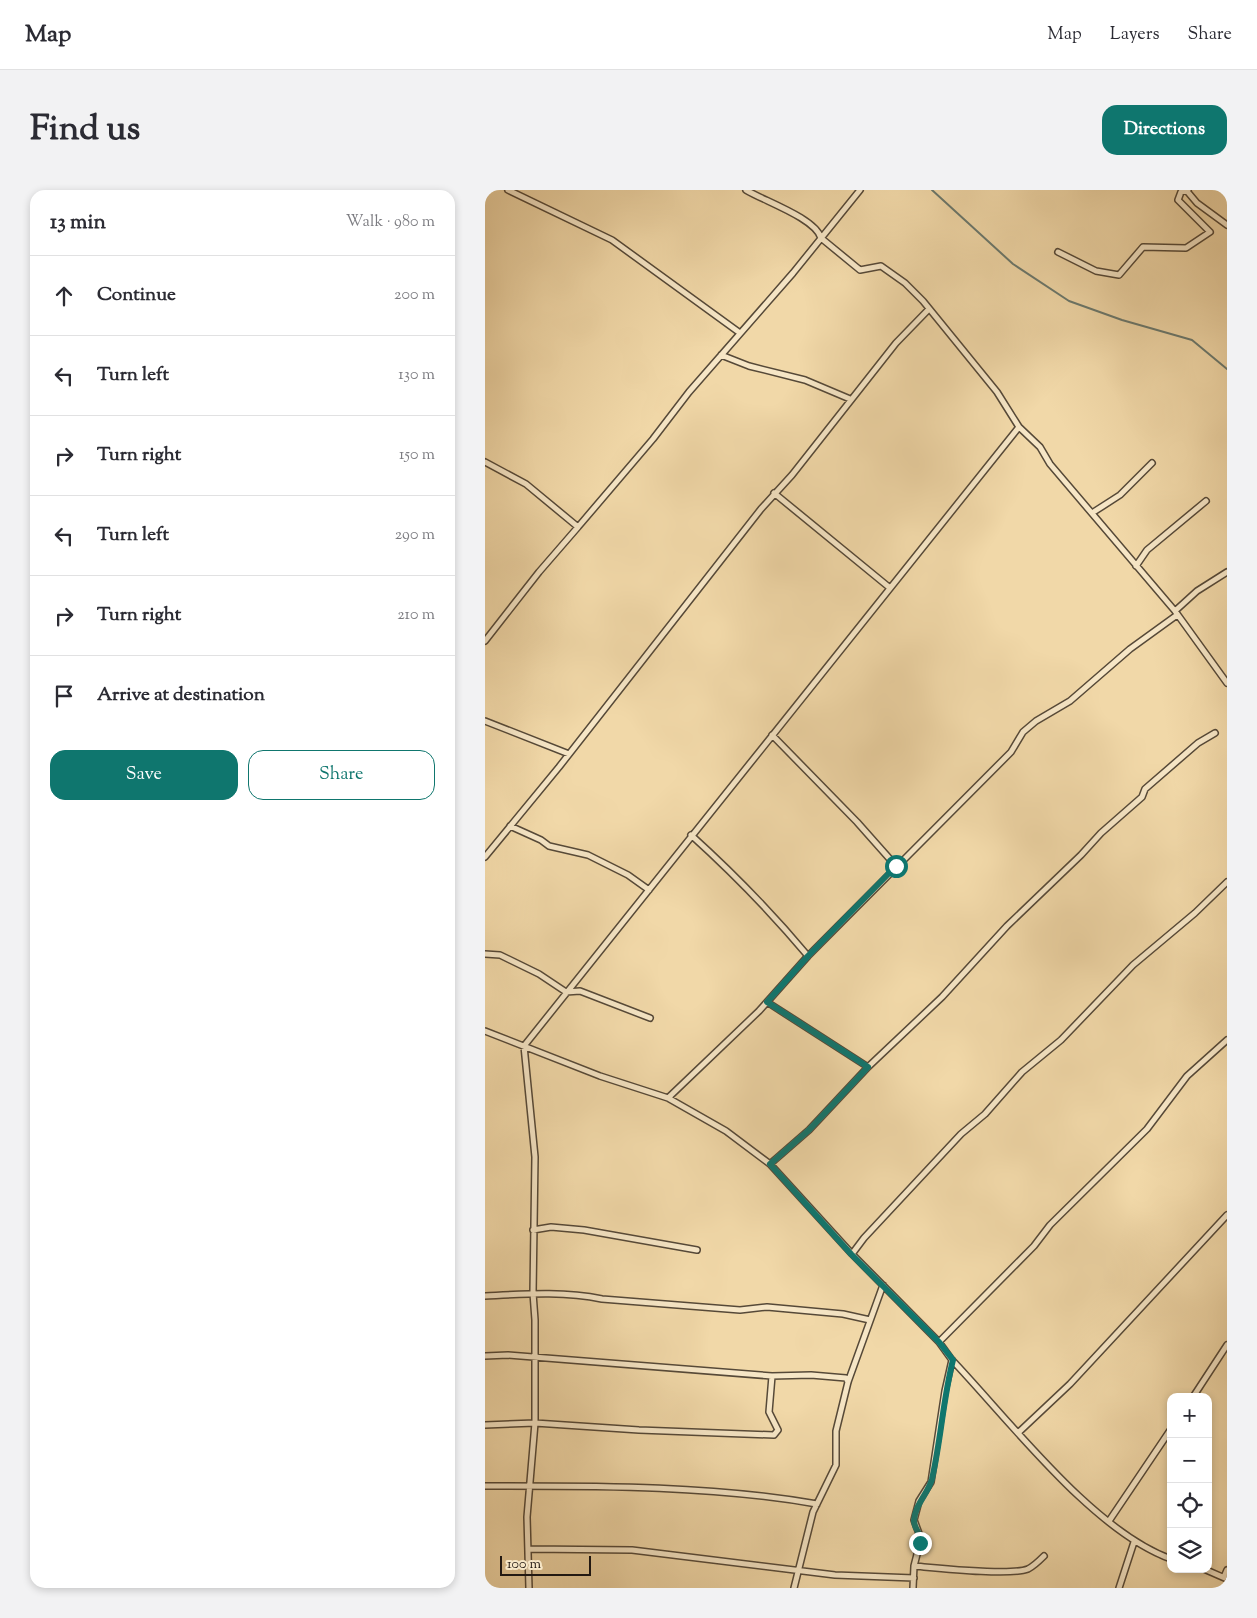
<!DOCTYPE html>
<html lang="en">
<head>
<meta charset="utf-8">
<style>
	:root { --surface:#fff; --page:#f2f2f3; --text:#2b2b33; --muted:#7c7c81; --line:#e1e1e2; --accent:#0f766e }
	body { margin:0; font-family:"Sorts Mill Goudy",serif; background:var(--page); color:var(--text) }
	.controls { position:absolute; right:15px; bottom:15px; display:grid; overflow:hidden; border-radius:10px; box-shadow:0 2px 8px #0003 }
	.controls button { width:45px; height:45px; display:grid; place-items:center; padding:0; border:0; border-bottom:1px solid var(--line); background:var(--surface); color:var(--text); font:25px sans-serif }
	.scale { position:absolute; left:15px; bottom:12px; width:91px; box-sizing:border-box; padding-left:5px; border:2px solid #231912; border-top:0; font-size:14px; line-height:18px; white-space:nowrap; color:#231912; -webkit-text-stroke:4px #f6e6c6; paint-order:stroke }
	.stop { position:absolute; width:15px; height:15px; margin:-11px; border:4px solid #0f766e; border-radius:50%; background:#fff }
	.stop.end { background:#0f766e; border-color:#fff; box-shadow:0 1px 5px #0008 }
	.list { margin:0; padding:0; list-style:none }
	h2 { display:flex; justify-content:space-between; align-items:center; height:65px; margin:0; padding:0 20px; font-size:21px }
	h2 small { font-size:16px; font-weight:400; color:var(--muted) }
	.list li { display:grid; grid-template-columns:32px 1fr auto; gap:15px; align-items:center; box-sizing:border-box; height:80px; padding:0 20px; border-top:1px solid var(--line) }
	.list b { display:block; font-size:19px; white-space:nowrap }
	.list em { font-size:16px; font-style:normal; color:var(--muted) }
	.actions { display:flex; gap:10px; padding:15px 20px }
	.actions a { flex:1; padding:11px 0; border:1px solid var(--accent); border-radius:15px; text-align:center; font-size:18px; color:var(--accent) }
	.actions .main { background:var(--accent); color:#fff }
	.icon { flex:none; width:28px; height:28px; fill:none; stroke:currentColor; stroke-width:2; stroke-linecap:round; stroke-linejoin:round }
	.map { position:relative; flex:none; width:742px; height:1398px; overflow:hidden; border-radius:15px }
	header { display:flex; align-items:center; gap:30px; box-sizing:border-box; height:70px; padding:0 25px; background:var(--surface); border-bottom:1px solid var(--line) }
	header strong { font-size:24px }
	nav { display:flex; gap:28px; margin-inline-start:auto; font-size:18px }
	.intro { display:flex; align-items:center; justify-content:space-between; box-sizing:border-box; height:120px; padding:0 30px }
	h1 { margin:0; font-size:35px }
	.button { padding:12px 22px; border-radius:15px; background:var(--accent); color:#fff; font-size:18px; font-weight:700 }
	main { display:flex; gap:30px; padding:0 30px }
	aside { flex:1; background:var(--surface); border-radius:15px; box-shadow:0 2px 8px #0003 }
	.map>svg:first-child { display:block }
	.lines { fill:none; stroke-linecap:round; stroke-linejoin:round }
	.stream { stroke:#6b796e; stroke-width:2 }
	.street-casing { stroke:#564938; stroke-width:8 }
	.street { stroke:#f6e6c6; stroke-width:5 }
	.route { stroke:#0f766e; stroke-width:6 }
</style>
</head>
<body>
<header>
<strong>Map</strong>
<nav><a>Map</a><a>Layers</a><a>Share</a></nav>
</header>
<div class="intro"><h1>Find us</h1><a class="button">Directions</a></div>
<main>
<aside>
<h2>13 min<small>Walk · 980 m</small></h2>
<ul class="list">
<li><svg class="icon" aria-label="ahead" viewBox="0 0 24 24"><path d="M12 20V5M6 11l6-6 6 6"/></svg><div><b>Continue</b></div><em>200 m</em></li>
<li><svg class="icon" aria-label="left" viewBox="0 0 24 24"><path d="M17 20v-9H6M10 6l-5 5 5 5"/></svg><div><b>Turn left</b></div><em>130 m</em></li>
<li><svg class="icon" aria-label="right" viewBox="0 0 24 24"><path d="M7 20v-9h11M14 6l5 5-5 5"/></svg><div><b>Turn right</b></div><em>150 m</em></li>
<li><svg class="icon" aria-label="left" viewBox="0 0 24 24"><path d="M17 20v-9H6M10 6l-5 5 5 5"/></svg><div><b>Turn left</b></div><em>290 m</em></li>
<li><svg class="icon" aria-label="right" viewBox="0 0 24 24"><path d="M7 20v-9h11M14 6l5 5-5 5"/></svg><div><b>Turn right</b></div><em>210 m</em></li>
<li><svg class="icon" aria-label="arrive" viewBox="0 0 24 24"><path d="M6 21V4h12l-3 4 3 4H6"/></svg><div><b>Arrive at destination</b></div></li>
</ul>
<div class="actions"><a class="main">Save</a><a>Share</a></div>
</aside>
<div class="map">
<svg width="742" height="1398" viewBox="0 0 742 1398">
	<rect width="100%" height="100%" fill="#f1d8a8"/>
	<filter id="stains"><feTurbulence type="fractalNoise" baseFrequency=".004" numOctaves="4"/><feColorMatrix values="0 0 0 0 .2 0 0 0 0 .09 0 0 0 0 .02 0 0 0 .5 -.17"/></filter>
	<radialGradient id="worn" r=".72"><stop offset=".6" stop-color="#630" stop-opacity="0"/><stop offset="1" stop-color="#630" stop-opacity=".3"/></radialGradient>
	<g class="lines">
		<path class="stream" d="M447,0L528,74L584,111L637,130L707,150L742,179"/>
		<defs>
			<path id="street" d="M23,0L127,50L255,143
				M261,0C279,11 330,28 336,48L375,80L396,76L420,93L438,111L512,202L534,237L555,257L565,274L690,421L742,493
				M701,0L712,13L742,35
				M573,62L611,81L634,85L658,57L701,58L725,42L693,10L696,2L703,0
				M236,165L264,176L320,190L365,209
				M0,272L41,294L93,337L168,249L204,202L308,83L375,0
				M289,303L405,398
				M607,323L635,305L667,273
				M651,376L662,360L721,311
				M690,421L712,401L742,382
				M0,451L54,382L93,337
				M0,531L84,564
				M287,545L372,632L411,676
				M25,636L56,650L64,656L103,665L143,685L164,700
				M206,645C248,683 287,723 323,766
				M0,667L74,577L276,319L307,285L411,153L444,119
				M0,764L15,765L54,784L81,802L95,801L165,828
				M282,812L383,877
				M0,841L115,886L183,908L241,941L285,974L367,1064L454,1152L467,1170C525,1231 608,1341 686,1369
				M183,908L274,821L323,766L526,562L538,542L551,531L585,511L645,459L692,425
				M285,974L324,940L383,877L457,807L522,736L596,665L616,643L657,607L660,599L713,553L730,543
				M48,1040L66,1037L99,1040L212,1060
				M367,1064L379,1048L476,944L500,924L537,882L576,850L648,775L710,723L742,692
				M0,1106C40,1104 78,1101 117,1109L255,1120L282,1117L358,1124L385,1130
				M454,1152L549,1056L565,1035L662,939L702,886L742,850
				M0,1166L23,1165L287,1186
				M708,1207L742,1155
				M0,1235L50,1233L154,1240L289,1245L293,1240L284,1222L287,1186L326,1185L361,1188L363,1192
				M534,1242L585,1194L742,1025
				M0,1296C110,1296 223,1295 332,1314
				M624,1331L686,1239
				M43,1359L147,1360L350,1385L429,1388
				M429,1376C452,1378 525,1386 543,1379C549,1376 554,1371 559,1366
				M719,1379L742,1389
				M739,1387L742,1380
				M44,1398L42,1327L50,1233V1130L48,1103L50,967L39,856L534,237
				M309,1398L328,1322L351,1275V1241L363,1192L398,1095
				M428,1398L429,1376L436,1349L429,1330L434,1311L446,1292L460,1201L467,1170
				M634,1398L649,1352"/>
		</defs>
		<use href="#street" class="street-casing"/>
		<use href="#street" class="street"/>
	</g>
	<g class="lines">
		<path class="route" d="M411,676L323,766L282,812L383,877L324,940L285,974L366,1064L454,1152L468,1170C458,1209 456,1250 447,1289C443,1304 430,1314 429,1331C429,1339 437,1344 435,1353"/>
	</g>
	<rect width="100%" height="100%" filter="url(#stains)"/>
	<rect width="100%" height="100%" fill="url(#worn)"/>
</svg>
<div class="controls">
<button>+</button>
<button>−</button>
<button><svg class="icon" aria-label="locate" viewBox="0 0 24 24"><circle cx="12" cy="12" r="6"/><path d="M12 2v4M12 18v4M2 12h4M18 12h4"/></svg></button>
<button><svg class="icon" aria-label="layers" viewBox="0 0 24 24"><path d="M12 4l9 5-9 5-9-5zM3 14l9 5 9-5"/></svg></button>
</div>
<div class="scale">100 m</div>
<div class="stop" style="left:411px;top:676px"></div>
<div class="stop end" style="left:435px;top:1353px"></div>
</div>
</main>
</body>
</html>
